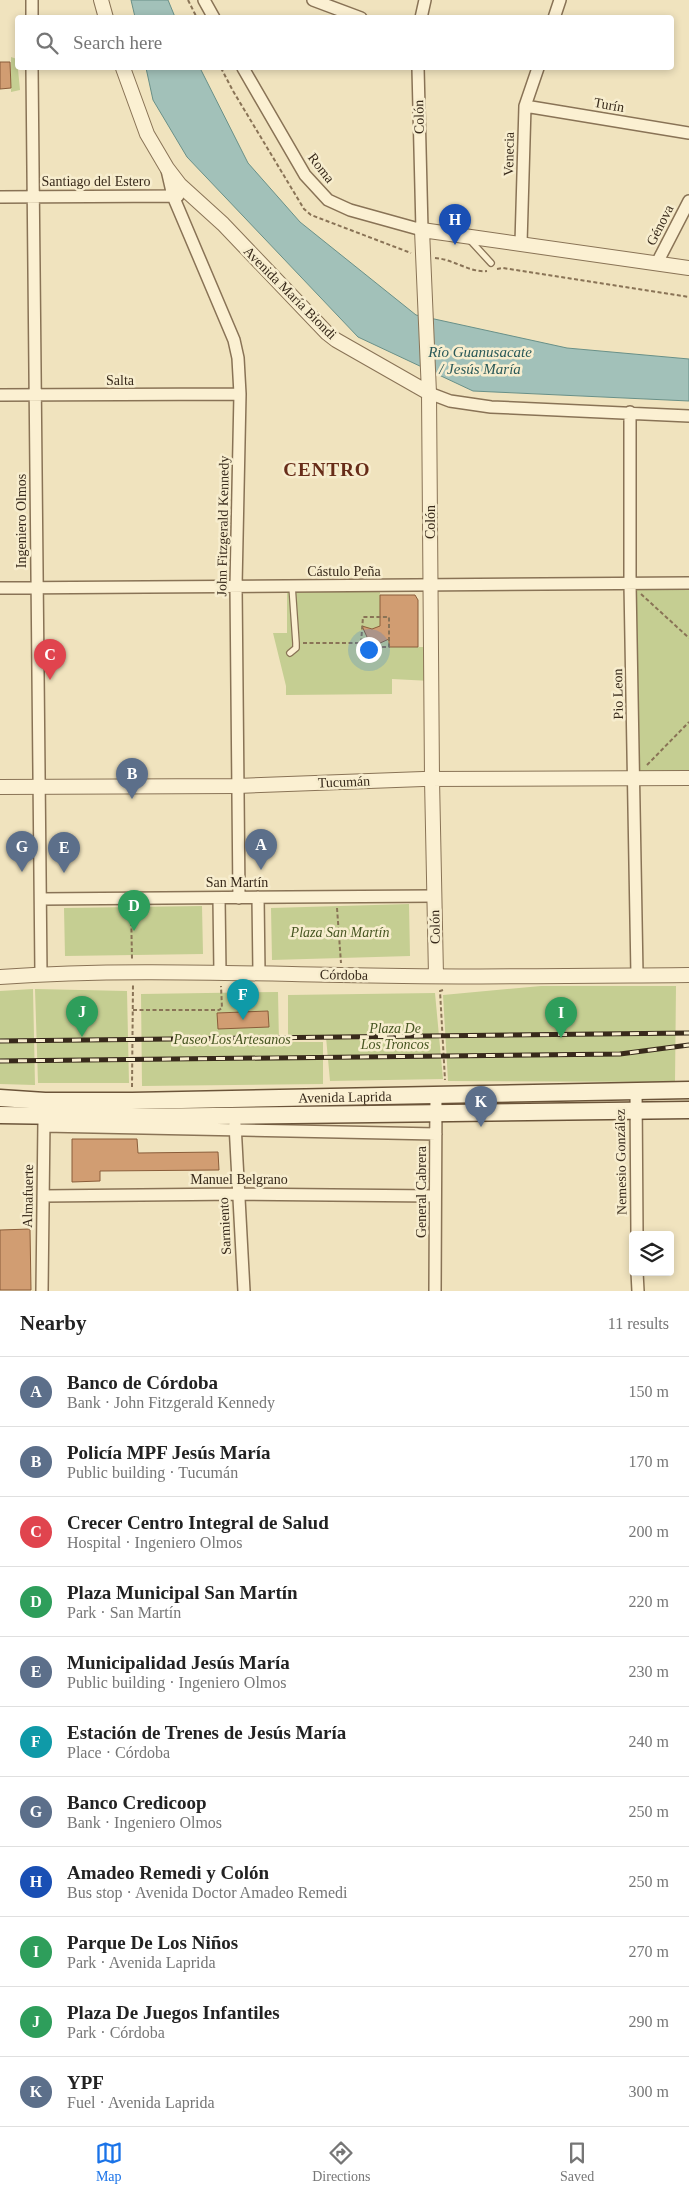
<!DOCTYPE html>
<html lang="en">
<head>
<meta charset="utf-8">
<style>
	:root { --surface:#fff; --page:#f6f6f6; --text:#222; --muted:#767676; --line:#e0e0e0; --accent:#1a73e8 }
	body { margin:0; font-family:Georgia,serif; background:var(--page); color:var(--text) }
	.controls { position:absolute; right:15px; bottom:15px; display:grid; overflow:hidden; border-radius:5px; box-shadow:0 2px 8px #0003 }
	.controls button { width:45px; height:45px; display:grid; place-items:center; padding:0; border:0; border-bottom:1px solid var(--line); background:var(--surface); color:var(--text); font:25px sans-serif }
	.you { position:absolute; left:368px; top:649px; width:18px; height:18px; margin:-12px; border:4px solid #fff; border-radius:50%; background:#1a73e8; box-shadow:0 0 0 8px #1a73e833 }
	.badge { display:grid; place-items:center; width:32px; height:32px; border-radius:50%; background:var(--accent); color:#fff; font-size:16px; font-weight:700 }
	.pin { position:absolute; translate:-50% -41px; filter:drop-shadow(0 1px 2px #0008) }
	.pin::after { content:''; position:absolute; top:26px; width:18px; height:15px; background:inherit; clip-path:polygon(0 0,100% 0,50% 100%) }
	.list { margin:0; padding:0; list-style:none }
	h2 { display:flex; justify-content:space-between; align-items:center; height:65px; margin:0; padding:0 20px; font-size:21px }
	h2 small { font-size:16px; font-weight:400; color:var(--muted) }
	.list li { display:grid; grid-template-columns:32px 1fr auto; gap:15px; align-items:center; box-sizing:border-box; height:70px; padding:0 20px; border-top:1px solid var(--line) }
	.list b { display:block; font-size:19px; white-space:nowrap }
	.list p { margin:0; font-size:16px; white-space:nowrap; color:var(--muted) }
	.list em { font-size:16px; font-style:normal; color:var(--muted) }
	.icon { flex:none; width:28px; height:28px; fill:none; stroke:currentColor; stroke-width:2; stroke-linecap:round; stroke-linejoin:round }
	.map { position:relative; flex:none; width:689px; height:1291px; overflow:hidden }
	.search { position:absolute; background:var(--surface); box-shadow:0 2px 8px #0003; left:15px; right:15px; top:15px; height:55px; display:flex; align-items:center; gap:12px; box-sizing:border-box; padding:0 18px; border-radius:5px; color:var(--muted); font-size:19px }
	.sheet { height:835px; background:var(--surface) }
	nav { display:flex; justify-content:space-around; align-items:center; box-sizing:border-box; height:70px; border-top:1px solid var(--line); background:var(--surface); font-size:14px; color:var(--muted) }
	nav a { display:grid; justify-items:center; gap:2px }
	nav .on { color:var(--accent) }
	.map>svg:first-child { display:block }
	.green { fill:#c5ce92 }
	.water { fill:#a2c1b9; stroke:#699088 }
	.building { fill:#d19d72; stroke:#8a5d3a }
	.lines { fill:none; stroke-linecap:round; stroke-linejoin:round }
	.service-casing { stroke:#897356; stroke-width:8 }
	.minor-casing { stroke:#897356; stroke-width:14 }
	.tertiary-casing { stroke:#897356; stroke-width:16 }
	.secondary-casing { stroke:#6b5439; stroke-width:19 }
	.path { stroke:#897356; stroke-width:2; stroke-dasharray:4 2.5; stroke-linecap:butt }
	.service { stroke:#fbf0d2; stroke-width:5.5 }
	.minor { stroke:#fbf0d2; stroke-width:11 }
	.tertiary { stroke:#fbf0d2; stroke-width:14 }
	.secondary { stroke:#fbf0d2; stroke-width:16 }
	.rail-casing { stroke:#382a1b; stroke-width:5 }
	.rail { stroke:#f7edce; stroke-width:3; stroke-dasharray:9; stroke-linecap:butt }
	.labels { text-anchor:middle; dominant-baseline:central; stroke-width:5; stroke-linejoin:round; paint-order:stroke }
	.street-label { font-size:14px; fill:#382a1b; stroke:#f7edce }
	.park-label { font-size:14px; font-style:italic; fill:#465521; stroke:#f7edce }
	.water-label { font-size:15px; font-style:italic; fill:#2a5958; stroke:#f7edce }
	.district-label { font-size:19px; font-weight:bold; letter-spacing:1px; fill:#672c18; stroke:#f7edce }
</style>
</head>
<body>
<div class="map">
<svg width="689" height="1291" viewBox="0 0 689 1291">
	<rect width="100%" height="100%" fill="#f0e3be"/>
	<path class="green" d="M11,57L17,59L20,90L11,92Z
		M689,583V778H635L630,584Z
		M380,585V615H389V647H431V681L392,679V694L286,695V686L273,633H287V586Z
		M409,904L410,956L272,960L271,908Z
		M202,906L203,954L65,956L64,908Z
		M541,986H676L675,1082L448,1081L443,995Z
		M33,989L35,1085L0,1084V991Z
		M35,989L127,991L129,1083H38Z
		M278,992L279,1042H323V1084L142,1086L141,994Z
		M435,993L443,1079L330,1081L326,1037H288V995Z"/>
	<path class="water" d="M131,0H168L175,17H135Z
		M146,68H200L248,163L300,222L416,315L567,348L689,359V401L473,391L358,337L187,157L153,100Z"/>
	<path class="building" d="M0,62H10L11,88L0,89Z
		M380,595H415L418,600V647H389V639L378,644H372L363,649L367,637L362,626L372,629L380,626Z
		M268,1011L269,1027L218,1029L217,1013Z
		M72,1139H137L138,1153L218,1152L219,1170L100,1171V1181L72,1182Z
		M30,1229L31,1290H0V1230Z"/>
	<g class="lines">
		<defs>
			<path id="service" d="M469,239L491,263
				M290,653L296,648V643L292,586"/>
			<path id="minor" d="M32,0V18
				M204,0L214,18
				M313,0L361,18
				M421,18L425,0
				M554,18L560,0
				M32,68L41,974
				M243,68L305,175L328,200L350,210L422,230L418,68
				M525,106L689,133
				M167,170L173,196L234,340L238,358L240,394L236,586L239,898
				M0,197L178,196
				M521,243L525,106L538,68
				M657,263L689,201
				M429,393L450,401L491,407L689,416
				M0,395L240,394
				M630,412V584L637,975
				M0,588L689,583
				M258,897L259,973
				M219,898L220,973
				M41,899L434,896
				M636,1090L637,1235
				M235,1124L244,1291
				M44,1126L436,1134
				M43,1196L239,1194L435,1196
				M637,1272L638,1291
				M42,1291L44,1120
				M435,1291L436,1094"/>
			<path id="tertiary" d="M101,0L106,18
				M123,68L147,134L167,168L180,185L223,224L327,333L336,340L429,393
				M0,787L237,786L423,779L689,778
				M436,976L432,779L429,393L422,230L689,268
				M0,977C113,969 227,973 341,975C457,978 573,976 689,975"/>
			<g id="secondary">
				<path id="s1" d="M0,1098L45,1101H132L689,1090"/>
				<path d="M0,1115L133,1117L689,1110"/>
			</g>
		</defs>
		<use href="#service" class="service-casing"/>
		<use href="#minor" class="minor-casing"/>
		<use href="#tertiary" class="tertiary-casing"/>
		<use href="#secondary" class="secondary-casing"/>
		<path class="path" d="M188,0L197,18
			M221,68L233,91L304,209L311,215L411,253
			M435,258C453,259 470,273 487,271
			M497,269L503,268L689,297
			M641,594L689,638
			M303,643H361L363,617H389V647H361V643
			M647,765L689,722
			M337,908L341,963
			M131,909L132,959
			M443,990L440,991L445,1080
			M133,1010H219L222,1008L221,986
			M132,1087L133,984"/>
		<use href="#service" class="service"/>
		<use href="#minor" class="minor"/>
		<use href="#tertiary" class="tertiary"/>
		<use href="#secondary" class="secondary"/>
		<defs>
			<path id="rail" d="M0,1041L689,1033
				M0,1061L620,1054L689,1045"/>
		</defs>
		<use href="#rail" class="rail-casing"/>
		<use href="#rail" class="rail"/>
	</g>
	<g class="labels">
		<g class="street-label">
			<text transform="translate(609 105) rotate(10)">Turín</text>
			<text transform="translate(419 117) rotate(-91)">Colón</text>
			<text transform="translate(509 154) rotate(-89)">Venecia</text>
			<text transform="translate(321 168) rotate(52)">Roma</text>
			<text x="96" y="181">Santiago del Estero</text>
			<text transform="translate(660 225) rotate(-63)">Génova</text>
			<text transform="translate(290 293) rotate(45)">Avenida María Biondi</text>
			<text x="120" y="380">Salta</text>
			<text transform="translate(21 521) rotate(-90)">Ingeniero Olmos</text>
			<text transform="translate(430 522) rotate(-90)">Colón</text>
			<text transform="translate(223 526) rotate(-89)">John Fitzgerald Kennedy</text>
			<text x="344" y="571">Cástulo Peña</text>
			<text transform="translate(618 694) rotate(-91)">Pio Leon</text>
			<text transform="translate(344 782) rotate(-2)">Tucumán</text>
			<text x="237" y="882">San Martín</text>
			<text transform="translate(435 927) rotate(-91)">Colón</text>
			<text transform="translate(344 975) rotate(1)">Córdoba</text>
			<text stroke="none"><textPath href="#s1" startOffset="345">Avenida Laprida</textPath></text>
			<text transform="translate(621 1162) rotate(-91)">Nemesio González</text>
			<text x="239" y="1179">Manuel Belgrano</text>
			<text transform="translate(421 1192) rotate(-90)">General Cabrera</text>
			<text transform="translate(28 1196) rotate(-89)">Almafuerte</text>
			<text transform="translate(225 1226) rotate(-93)">Sarmiento</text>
		</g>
		<g class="park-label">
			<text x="340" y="932">Plaza San Martín</text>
			<text x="395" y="1028">Plaza De<tspan x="395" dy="16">Los Troncos</tspan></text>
			<text x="232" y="1039">Paseo Los Artesanos</text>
		</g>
		<g class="water-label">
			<text x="480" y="352">Río Guanusacate<tspan x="480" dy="17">/ Jesús María</tspan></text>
		</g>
		<g class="district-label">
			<text x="327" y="469">CENTRO</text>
		</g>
	</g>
</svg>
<div class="controls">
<button><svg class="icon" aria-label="layers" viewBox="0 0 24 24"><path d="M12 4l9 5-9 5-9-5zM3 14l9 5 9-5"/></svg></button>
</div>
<div class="you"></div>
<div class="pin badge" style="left:261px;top:870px;background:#5c6f8a">A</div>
<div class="pin badge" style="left:132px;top:799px;background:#5c6f8a">B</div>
<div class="pin badge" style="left:50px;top:680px;background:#e0444e">C</div>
<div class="pin badge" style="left:134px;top:931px;background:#2e9e5b">D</div>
<div class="pin badge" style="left:64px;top:873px;background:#5c6f8a">E</div>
<div class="pin badge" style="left:243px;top:1020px;background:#0f9aa8">F</div>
<div class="pin badge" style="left:22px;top:872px;background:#5c6f8a">G</div>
<div class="pin badge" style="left:455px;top:245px;background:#1a4fb4">H</div>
<div class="pin badge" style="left:561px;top:1038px;background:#2e9e5b">I</div>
<div class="pin badge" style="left:82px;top:1037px;background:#2e9e5b">J</div>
<div class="pin badge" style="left:481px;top:1127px;background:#5c6f8a">K</div>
<div class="search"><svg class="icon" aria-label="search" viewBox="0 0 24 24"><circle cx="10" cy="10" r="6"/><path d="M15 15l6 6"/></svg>Search here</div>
</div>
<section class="sheet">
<h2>Nearby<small>11 results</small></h2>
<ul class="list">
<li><span class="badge" style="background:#5c6f8a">A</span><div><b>Banco de Córdoba</b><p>Bank · John Fitzgerald Kennedy</p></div><em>150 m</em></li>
<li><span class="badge" style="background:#5c6f8a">B</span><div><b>Policía MPF Jesús María</b><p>Public building · Tucumán</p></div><em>170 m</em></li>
<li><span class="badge" style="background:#e0444e">C</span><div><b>Crecer Centro Integral de Salud</b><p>Hospital · Ingeniero Olmos</p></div><em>200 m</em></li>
<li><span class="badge" style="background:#2e9e5b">D</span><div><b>Plaza Municipal San Martín</b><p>Park · San Martín</p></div><em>220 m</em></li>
<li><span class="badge" style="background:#5c6f8a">E</span><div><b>Municipalidad Jesús María</b><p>Public building · Ingeniero Olmos</p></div><em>230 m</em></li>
<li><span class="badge" style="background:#0f9aa8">F</span><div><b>Estación de Trenes de Jesús María</b><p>Place · Córdoba</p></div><em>240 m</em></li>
<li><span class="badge" style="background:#5c6f8a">G</span><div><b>Banco Credicoop</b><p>Bank · Ingeniero Olmos</p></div><em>250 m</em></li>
<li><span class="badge" style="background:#1a4fb4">H</span><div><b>Amadeo Remedi y Colón</b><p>Bus stop · Avenida Doctor Amadeo Remedi</p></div><em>250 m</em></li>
<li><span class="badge" style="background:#2e9e5b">I</span><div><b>Parque De Los Niños</b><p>Park · Avenida Laprida</p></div><em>270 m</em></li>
<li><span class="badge" style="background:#2e9e5b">J</span><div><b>Plaza De Juegos Infantiles</b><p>Park · Córdoba</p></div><em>290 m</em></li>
<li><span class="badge" style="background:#5c6f8a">K</span><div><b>YPF</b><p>Fuel · Avenida Laprida</p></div><em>300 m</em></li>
</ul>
</section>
<nav>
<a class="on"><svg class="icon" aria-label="map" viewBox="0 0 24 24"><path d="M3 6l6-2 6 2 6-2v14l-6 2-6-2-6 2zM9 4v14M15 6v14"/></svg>Map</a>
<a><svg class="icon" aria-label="directions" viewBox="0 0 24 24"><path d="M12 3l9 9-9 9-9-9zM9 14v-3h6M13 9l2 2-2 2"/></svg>Directions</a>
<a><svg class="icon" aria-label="saved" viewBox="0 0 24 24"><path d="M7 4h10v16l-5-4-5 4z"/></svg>Saved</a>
</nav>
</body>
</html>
